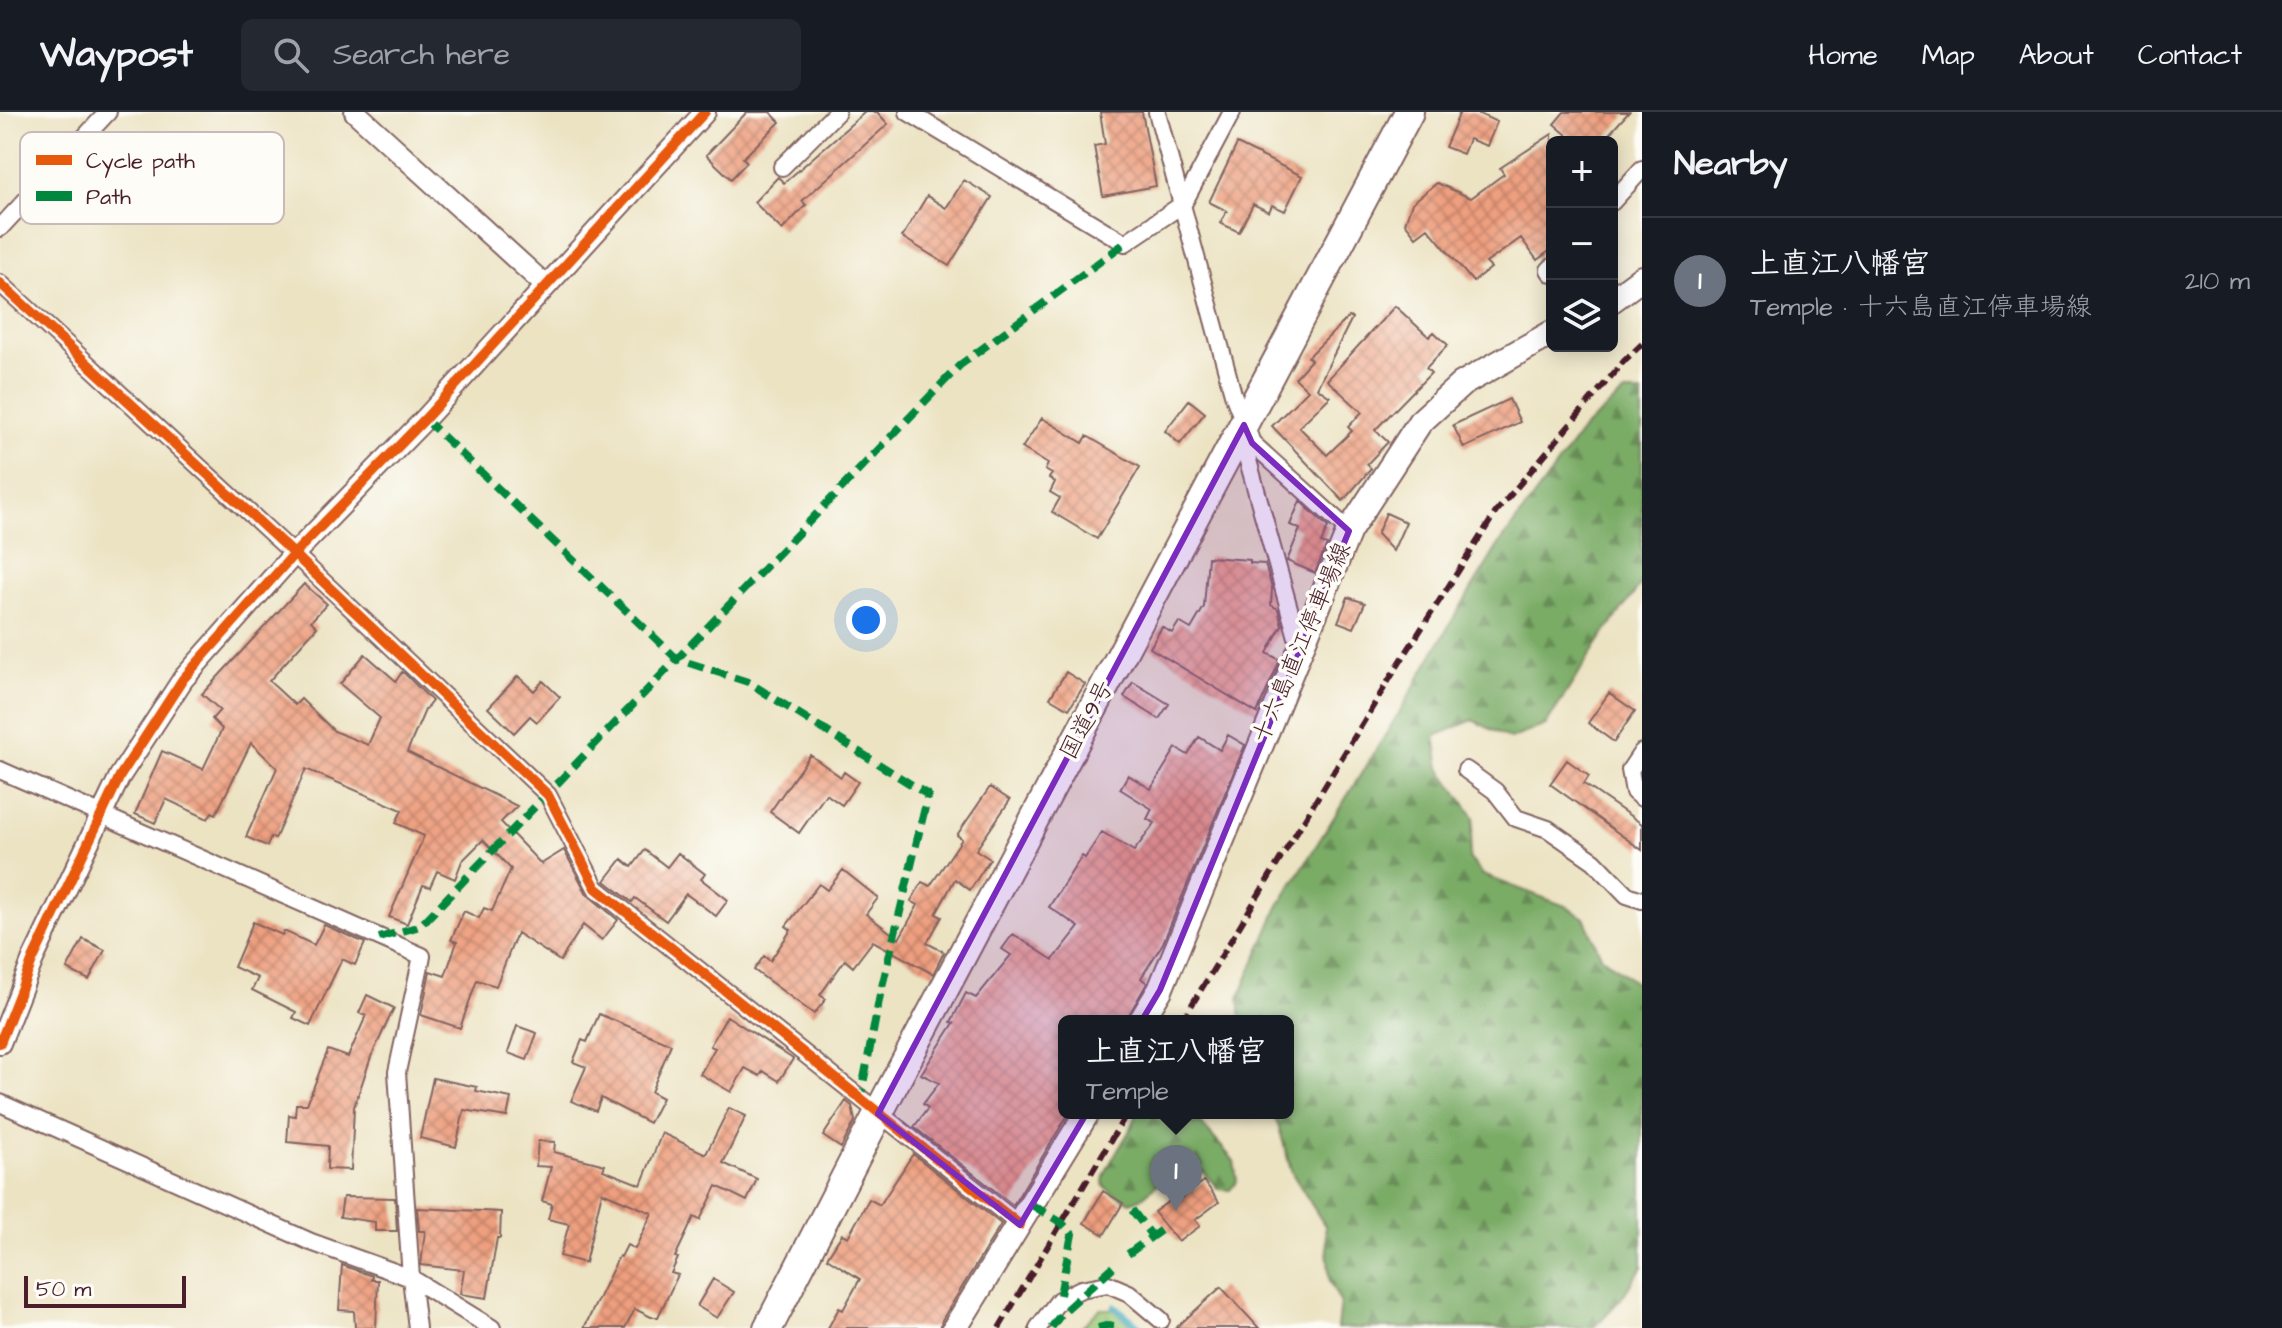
<!DOCTYPE html>
<html lang="en">
<head>
<meta charset="utf-8">
<style>
	:root { --surface:#171b24; --page:#242831; --text:#f1f3f6; --muted:#9ea1a6; --line:#363941; --accent:#0f766e }
	body { margin:0; font-family:"Architects Daughter","Klee One",sans-serif; background:var(--page); color:var(--text) }
	.controls { position:absolute; right:24px; top:24px; display:grid; overflow:hidden; border-radius:12px; box-shadow:0 4px 20px #0003 }
	.controls button { width:72px; height:72px; display:grid; place-items:center; padding:0; border:0; border-bottom:2px solid var(--line); background:var(--surface); color:var(--text); font:40px sans-serif }
	.scale { position:absolute; left:24px; bottom:20px; width:162px; box-sizing:border-box; padding-left:8px; border:4px solid #4a1f2b; border-top:0; font-size:22px; line-height:28px; white-space:nowrap; color:#4a1f2b; -webkit-text-stroke:6px #fdfcf7; paint-order:stroke }
	.you { position:absolute; left:866px; top:508px; width:28px; height:28px; margin:-20px; border:6px solid #fff; border-radius:50%; background:#1a73e8; box-shadow:0 0 0 12px #1a73e833 }
	.badge { display:grid; place-items:center; width:52px; height:52px; border-radius:50%; background:var(--accent); color:#fff; font-size:26px; font-weight:700 }
	.pin { position:absolute; translate:-50% -66px; filter:drop-shadow(0 2px 4px #0008) }
	.pin::after { content:''; position:absolute; top:42px; width:28px; height:24px; background:inherit; clip-path:polygon(0 0,100% 0,50% 100%) }
	.popup { position:absolute; left:1058px; top:903px; width:236px; height:104px; box-sizing:border-box; display:grid; place-content:center; border-radius:12px; background:var(--surface); filter:drop-shadow(0 2px 6px #0005); font-size:26px; white-space:nowrap; color:var(--muted) }
	.popup b { font-size:30px; color:var(--text) }
	.popup::after { content:''; position:absolute; left:50%; top:100%; margin-left:-16px; border:16px solid transparent; border-top-color:var(--surface) }
	.list { margin:0; padding:0; list-style:none }
	h2 { display:flex; justify-content:space-between; align-items:center; height:104px; margin:0; padding:0 32px; font-size:34px }
	h2 small { font-size:26px; font-weight:400; color:var(--muted) }
	.list li { display:grid; grid-template-columns:52px 1fr auto; gap:24px; align-items:center; box-sizing:border-box; height:128px; padding:0 32px; border-top:2px solid var(--line) }
	.list b { display:block; font-size:30px; white-space:nowrap }
	.list p { margin:0; font-size:26px; white-space:nowrap; color:var(--muted) }
	.list em { font-size:26px; font-style:normal; color:var(--muted) }
	.icon { flex:none; width:44px; height:44px; fill:none; stroke:currentColor; stroke-width:2; stroke-linecap:round; stroke-linejoin:round }
	.map { position:relative; flex:none; width:1642px; height:1216px; overflow:hidden }
	header { display:flex; align-items:center; gap:48px; box-sizing:border-box; height:112px; padding:0 40px; background:var(--surface); border-bottom:2px solid var(--line) }
	header strong { font-size:38px }
	nav { display:flex; gap:44px; margin-inline-start:auto; font-size:28px }
	.search { width:560px; height:72px; background:var(--page); display:flex; align-items:center; gap:20px; box-sizing:border-box; padding:0 28px; border-radius:12px; color:var(--muted); font-size:30px }
	main { display:flex }
	aside { flex:1; background:var(--surface) }
	.map>svg:first-child { display:block }
	.forest { fill:url(#forest-firs); stroke:#626648; stroke-width:2 }
	.park { fill:url(#park-dots); stroke:#727350; stroke-width:2 }
	.lines { fill:none; stroke-linecap:round; stroke-linejoin:round }
	.stream { stroke:#42abc1; stroke-width:7 }
	.building { fill:url(#building-cross-hatch) }
	.minor-casing { stroke:#836460; stroke-width:20 }
	.tertiary-casing { stroke:#836460; stroke-width:24 }
	.secondary-casing { stroke:#836460; stroke-width:28 }
	.trunk-casing { stroke:#836460; stroke-width:32 }
	.minor { stroke:#fff; stroke-width:16 }
	.tertiary { stroke:#fff; stroke-width:20 }
	.secondary { stroke:#fff; stroke-width:24 }
	.trunk { stroke:#fff; stroke-width:28 }
	.rail { stroke:#4a1f2b; stroke-width:6; stroke-dasharray:12 6; stroke-linecap:butt }
	.quiet { stroke:#00873e; stroke-width:8; stroke-dasharray:16 8; stroke-linecap:butt }
	.cycleway-casing { stroke:#fdfcf7; stroke-width:15 }
	.cycleway { stroke:#e8590c; stroke-width:10 }
	.marked { fill:#7b2cbf; fill-opacity:0.2; stroke:#7b2cbf; stroke-width:6; stroke-linejoin:round }
	.labels { text-anchor:middle; dominant-baseline:central; stroke-width:7; stroke-linejoin:round; paint-order:stroke }
	.street-label { font-size:24px; fill:#4a1f2b; stroke:#fdfcf7 }
	.key { fill:#fdfcf7; stroke:#c7baba; stroke-width:2 }
	.key-label { font-size:22px; fill:#4a1f2b }
</style>
</head>
<body>
<header>
<strong>Waypost</strong>
<div class="search"><svg class="icon" aria-label="search" viewBox="0 0 24 24"><circle cx="10" cy="10" r="6"/><path d="M15 15l6 6"/></svg>Search here</div>
<nav><a>Home</a><a>Map</a><a>About</a><a>Contact</a></nav>
</header>
<main>
<div class="map">
<svg width="1642" height="1216" viewBox="0 0 1642 1216">
	<defs>
		<pattern id="forest-firs" width="22" height="20" patternUnits="userSpaceOnUse" patternTransform="scale(2)"><rect width="22" height="20" fill="#7aac66"/><path d="M5 1l3.5 6h-7zM16 11l3.5 6h-7z" fill="#668b54"/></pattern>
		<pattern id="park-dots" width="8" height="8" patternUnits="userSpaceOnUse" patternTransform="scale(2)"><rect width="8" height="8" fill="#99c775"/><path d="M2 2h.1M6 6h.1" fill="none" stroke="#85aa65" stroke-width="1.8" stroke-linecap="round"/></pattern>
		<pattern id="building-cross-hatch" width="8" height="8" patternUnits="userSpaceOnUse" patternTransform="scale(2)"><rect width="8" height="8" fill="#ee9f7f"/><path d="M0 0l8 8M0 8l8-8" fill="none" stroke="#c38168"/></pattern>
	</defs>
	<rect width="100%" height="100%" fill="#fdfcf7"/>
	<filter id="ink" filterUnits="userSpaceOnUse"><feTurbulence type="fractalNoise" baseFrequency=".0125" numOctaves="2"/><feDisplacementMap in="SourceGraphic" scale="16" xChannelSelector="R" yChannelSelector="G"/><feConvolveMatrix kernelMatrix="1 2 1 2 8 2 1 2 1" color-interpolation-filters="sRGB"/></filter>
	<filter id="wash" filterUnits="userSpaceOnUse"><feTurbulence type="fractalNoise" baseFrequency=".006" numOctaves="4" result="noise"/><feDisplacementMap in="SourceGraphic" scale="32" xChannelSelector="R" yChannelSelector="G"/><feGaussianBlur stdDeviation="1.8" result="paint"/><feColorMatrix in="noise" values="0 0 0 0 0 0 0 0 0 0 0 0 0 0 0 0 0 1.4 0 .05"/><feComposite in="paint" operator="in"/></filter>
	<g filter="url(#wash)">
		<rect width="100%" height="100%" fill="#ece3c3"/>
		<path class="forest" d="M1624,281H1642V471L1601,526L1546,613L1510,627L1473,608L1435,624L1440,656L1474,705L1469,746L1483,763L1565,794L1584,806L1601,844L1638,873L1642,868V1155L1620,1188L1593,1216H1337L1340,1190L1330,1170L1325,1114L1292,1061L1278,1012L1272,1001H1288V909H1241L1239,886L1278,795L1399,601L1450,512L1498,434L1584,316Z
			M1137,1001H1192L1234,1049L1237,1069L1230,1078L1218,1077L1203,1059L1181,1066H1165L1141,1086L1131,1090C1123,1086 1109,1081 1104,1074C1097,1061 1134,1021 1137,1001Z"/>
		<path class="park" d="M1100,1197H1113L1136,1216H1081Z"/>
		<g class="lines">
			<path class="stream" d="M1115,1195L1141,1216"/>
		</g>
		<g id="blocks">
			<path class="building" d="M747,0H770L780,10L743,46L747,50L731,67L706,43Z
				M865,0H877L888,12L802,89L806,93L782,118L754,90L778,65L784,71Z
				M1100,0H1142L1156,74L1103,84L1094,34L1105,32Z
				M1460,0H1475L1497,10L1487,34L1469,27L1463,42L1445,35Z
				M1564,0H1629L1602,30H1575L1554,12Z
				M1552,22V137L1537,148L1521,126L1486,151L1491,156L1473,170L1428,116L1416,125L1405,111L1412,91L1437,71L1471,86L1504,62L1500,56Z
				M1237,32L1302,64L1285,99L1272,93L1269,100L1253,92L1239,120L1220,111L1227,99L1209,90Z
				M964,68L992,85L949,154L902,125L927,84L946,96Z
				M1395,194L1429,225L1434,220L1448,233L1426,256L1431,261L1375,318L1388,330L1367,352L1371,357L1343,389L1272,314L1308,278L1295,266L1311,248L1308,245L1349,205L1352,206L1317,276L1330,285L1299,315L1327,343L1352,319L1348,315L1362,300L1327,268Z
				M1509,287L1520,310L1464,336L1453,313Z
				M1189,288L1205,301L1180,332L1165,319Z
				M1042,306L1083,331L1087,324L1140,355L1097,427L1052,400L1060,386L1050,380L1055,370L1049,366L1052,362L1045,358L1048,352L1022,336Z
				M1300,389L1328,415L1321,431L1327,433L1315,461L1287,449L1300,417L1290,413Z
				M1386,401L1406,410L1393,439L1377,422Z
				M1208,445L1250,448V451L1265,452L1272,476L1271,493L1278,497L1282,513L1267,541L1280,548L1257,601L1150,536L1162,515L1172,521L1179,510L1191,517L1204,495Z
				M304,472L327,492L311,509L317,515L269,569L295,593L301,587L334,619L368,633L380,606L340,572L365,542L396,569L402,560L404,561L432,589L425,598L407,640L517,694L501,710L541,752L564,738L587,782L618,808L602,828L583,813L560,849L517,821L496,874L477,868L460,916L421,903L430,859L445,864L457,830L451,828L464,799L479,806L484,796L492,799L511,757L483,728L462,749L455,767L437,759L430,775L423,773L407,812L389,805L424,724L396,711L402,698L306,657L275,727L271,725L267,734L246,725L277,656L251,631L216,702L212,700L208,707L166,687L155,711L135,702L162,639L203,657L222,617L212,607L220,598L202,582Z
				M1348,485L1365,491L1354,516L1338,510Z
				M1066,560L1085,572L1069,597L1050,586Z
				M518,564L534,579L543,569L560,585L537,610L530,604L514,621L488,596Z
				M1133,570L1169,592L1159,607L1124,585Z
				M1609,581L1635,599L1614,630L1588,611Z
				M1228,623L1245,633L1163,831L1141,866L1147,871L1126,908L1064,909V1001H1069L1013,1093L914,1015L928,996L923,992L939,971L921,962L954,911L951,910L966,881L976,886L1011,843L1002,837L1013,822L1053,848L1079,815L1049,795L1082,744L1085,746L1102,720L1134,739L1155,711L1147,707L1152,697L1120,677L1128,663L1151,677L1176,636L1188,643L1199,625L1220,638Z
				M810,643L841,665L844,660L858,670L842,693L826,682L799,721L770,700Z
				M1567,648L1589,664L1584,672L1642,712V738L1550,672Z
				M990,675L1010,688L976,738L990,747L970,778L955,767L936,802L942,805L927,831L944,840L933,862L873,829L853,855L845,848L820,883L826,887L814,902L754,858L764,844L770,849L791,818L786,814L819,772L827,778L843,758L878,786L866,802L899,827L918,793L911,789L922,770L930,774L962,727L957,723Z
				M645,738L667,755L678,741L705,762L701,767L728,788L716,804L686,782L666,809L635,786L632,790L605,769L622,747L632,755Z
				M253,810L282,823L284,819L314,833L324,813L365,831L355,853L342,847L310,914L293,906L296,900L252,878L258,866L234,855Z
				M83,827L105,838L89,868L67,857Z
				M367,883L394,896L371,945L354,995L351,1058L327,1057L328,1034L287,1030L289,1003L295,1004L296,992H307L328,938L348,945L366,904L359,901Z
				M599,902L671,932L651,980L662,986L649,1011L601,986L596,999L571,989L586,955L573,950L582,928L587,930Z
				M727,904L793,947L779,969L763,959L760,964L745,956L731,980L700,962L715,936L710,934Z
				M517,914L537,921L527,948L508,941Z
				M433,966L477,975L476,979L511,986L507,1005L464,998L456,1035L420,1026Z
				M846,989L852,994L855,1009L841,1036L823,1024Z
				M729,996L746,1004L723,1051L757,1067L747,1089L717,1074L700,1108L694,1105L675,1145L678,1146L671,1161L678,1163L658,1205H651L635,1197L625,1216H584L619,1144L621,1145L627,1133L635,1137L652,1101L602,1080L585,1151L560,1144L569,1112L548,1107L552,1092L542,1089L551,1055L536,1054L538,1029L555,1030L554,1040L605,1053L603,1058L641,1073L662,1021L706,1042Z
				M913,1042L1001,1112L942,1208L940,1216H828L839,1196L843,1198L860,1167L827,1146L842,1122L848,1125L869,1087L880,1093Z
				M1204,1069L1219,1090L1195,1108L1200,1114L1178,1130L1154,1100L1176,1084L1179,1088Z
				M1103,1079L1123,1091L1104,1123L1084,1111Z
				M343,1085L395,1086L397,1119H375V1110L340,1105Z
				M417,1096L501,1100L500,1126H497L487,1186L460,1182L464,1158L421,1153L425,1119H419Z
				M342,1153L372,1164L371,1168H378L376,1216H355L354,1199L339,1198Z
				M713,1167L734,1180L717,1206L697,1194Z
				M1221,1175L1259,1216H1176Z"/>
		</g>
	</g>
	<g filter="url(#ink)">
		<use href="#blocks" fill-opacity="0" stroke="#836460" stroke-width="2"/>
		<g class="lines">
			<defs>
				<path id="minor" d="M908,0L1125,131L1183,92L1232,0
					M1157,0L1233,282L1252,331L1349,419
					M782,55L837,0
					M1612,90L1642,57
					M0,116L108,0
					M1552,155L1549,158L1552,162
					M0,171L294,442L548,683L596,776L1020,1113
					M1252,331L1247,345L1300,536
					M1642,640L1630,658L1634,680L1642,686
					M0,658L422,844L397,960L411,1166L417,1216
					M1466,658L1495,679L1516,706L1548,717L1594,749L1627,783L1642,788
					M0,991L311,1130L411,1166L492,1216
					M1038,1216L1059,1188L1081,1177L1108,1172L1129,1181L1161,1208"/>
				<path id="tertiary" d="M355,0L546,174
					M0,931L33,847L120,664L183,567L294,442L425,307L705,0"/>
				<path id="secondary" d="M1612,188L1642,166
					M1141,909L1160,878L1349,419L1420,310L1462,272L1552,221
					M955,1216L1087,1001"/>
				<path id="trunk" d="M768,1216L878,1002L1409,0"/>
			</defs>
			<use href="#minor" class="minor-casing"/>
			<use href="#tertiary" class="tertiary-casing"/>
			<use href="#secondary" class="secondary-casing"/>
			<use href="#trunk" class="trunk-casing"/>
			<use href="#minor" class="minor"/>
			<use href="#tertiary" class="tertiary"/>
			<use href="#secondary" class="secondary"/>
			<use href="#trunk" class="trunk"/>
			<path class="rail" d="M1182,909L1395,558L1496,400L1624,249L1642,232
				M999,1216L1127,1001"/>
			<path class="quiet" d="M425,307L677,547L748,570L928,683L880,883L860,988
				M379,826L420,814L960,253L1125,131
				M1032,1093L1062,1111L1072,1122L1059,1188
				M1132,1098L1152,1124
				M1128,1142L1161,1118
				M1051,1216L1062,1201L1113,1155
				M1098,1216L1109,1213L1121,1216"/>
			<defs>
				<path id="cycleway" d="M0,171L294,442L548,683L596,776L1020,1113
					M0,931L33,847L120,664L183,567L294,442L425,307L705,0"/>
			</defs>
			<use href="#cycleway" class="cycleway-casing"/>
			<use href="#cycleway" class="cycleway"/>
		</g>
	</g>
	<path class="marked" d="M1244,313L1252,331L1349,419L1160,878L1020,1113L878,1002Z"/>
	<g class="labels">
		<g class="street-label">
			<text transform="translate(1302 531) rotate(-67)">十六島直江停車場線</text>
			<text transform="translate(1087 608) rotate(-62)">国道9号</text>
		</g>
	</g>
	<rect x="20" y="20" width="264" height="92" rx="12" class="key"/>
	<rect x="36" y="43" width="36" height="10" fill="#e8590c"/>
	<rect x="36" y="79" width="36" height="10" fill="#00873e"/>
	<g class="key-label">
		<text x="86" y="56">Cycle path</text>
		<text x="86" y="92">Path</text>
	</g>
</svg>
<div class="controls">
<button>+</button>
<button>−</button>
<button><svg class="icon" aria-label="layers" viewBox="0 0 24 24"><path d="M12 4l9 5-9 5-9-5zM3 14l9 5 9-5"/></svg></button>
</div>
<div class="scale">50 m</div>
<div class="you"></div>
<div class="pin badge" style="left:1176px;top:1099px;background:#6b7280">1</div>
<div class="popup"><b>上直江八幡宮</b>Temple</div>
</div>
<aside>
<h2>Nearby<small></small></h2>
<ul class="list">
<li><span class="badge" style="background:#6b7280">1</span><div><b>上直江八幡宮</b><p>Temple · 十六島直江停車場線</p></div><em>210 m</em></li>
</ul>
</aside>
</main>
</body>
</html>
